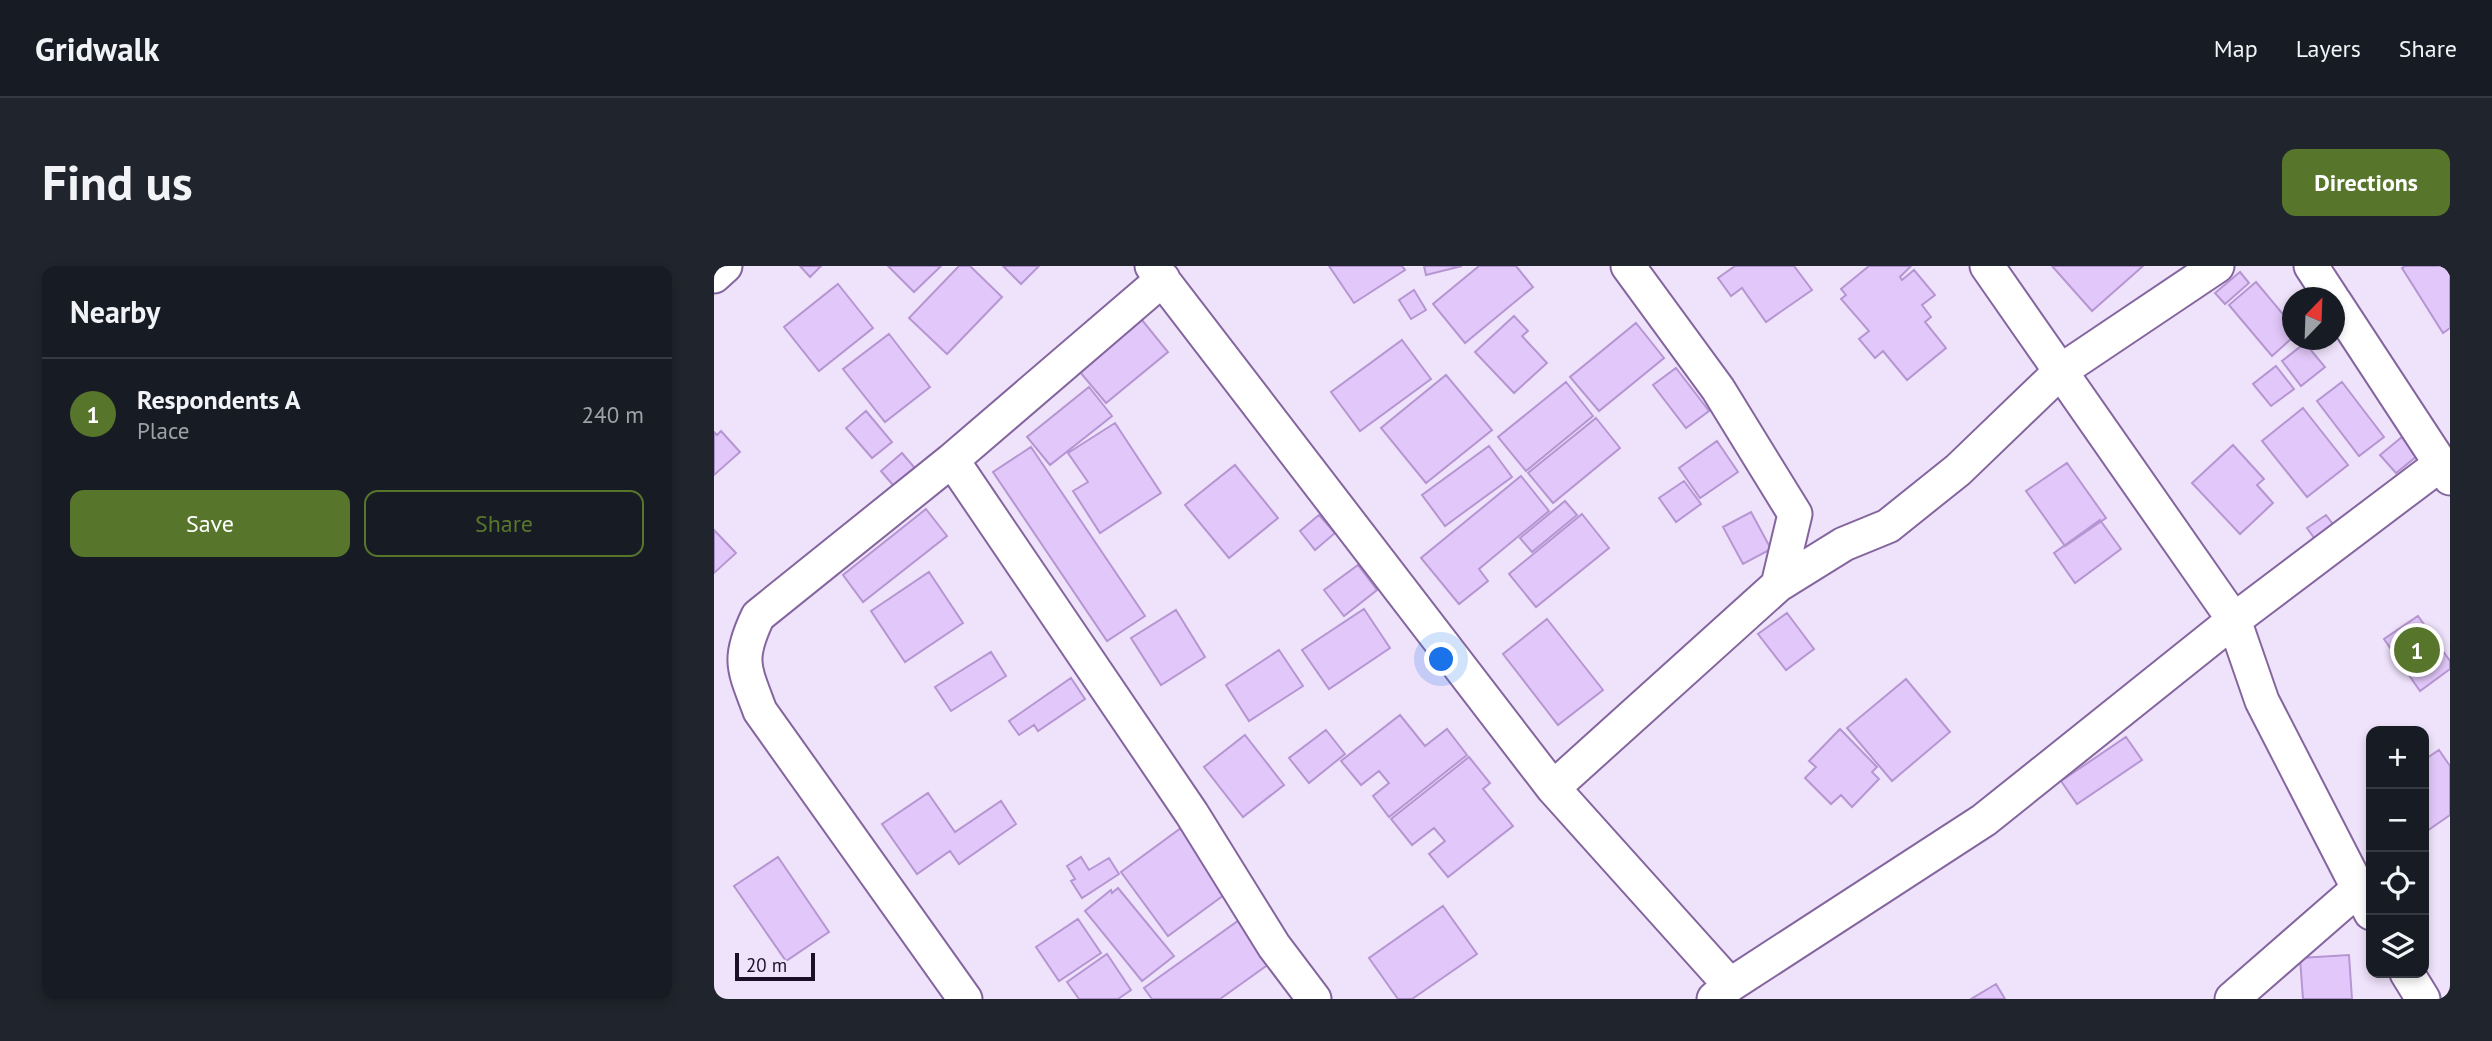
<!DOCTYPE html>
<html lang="en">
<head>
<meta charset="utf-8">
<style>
	:root { --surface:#171b24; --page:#20242c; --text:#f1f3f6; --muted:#9ea1a6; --line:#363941; --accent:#57762c }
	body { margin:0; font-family:"PT Sans",sans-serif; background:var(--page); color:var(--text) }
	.controls { position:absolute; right:21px; bottom:21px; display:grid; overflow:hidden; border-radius:14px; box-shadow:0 4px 10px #0003 }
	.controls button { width:63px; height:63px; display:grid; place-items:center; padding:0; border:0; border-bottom:2px solid var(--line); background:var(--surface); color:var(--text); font:35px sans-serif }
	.compass { position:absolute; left:1568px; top:21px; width:63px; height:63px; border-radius:50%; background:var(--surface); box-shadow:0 4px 10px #0003; rotate:23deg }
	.scale { position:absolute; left:21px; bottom:18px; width:80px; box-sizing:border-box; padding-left:7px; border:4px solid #1c0f25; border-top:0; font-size:19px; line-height:24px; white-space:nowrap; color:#1c0f25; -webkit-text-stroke:5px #efe2fb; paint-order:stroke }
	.you { position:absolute; left:728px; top:394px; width:24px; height:24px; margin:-18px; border:5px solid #fff; border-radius:50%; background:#1a73e8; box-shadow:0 0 0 10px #1a73e833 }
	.badge { display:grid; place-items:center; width:46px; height:46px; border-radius:50%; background:var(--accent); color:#fff; font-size:23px; font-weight:700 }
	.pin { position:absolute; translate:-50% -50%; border:4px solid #fff; box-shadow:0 2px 7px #0006 }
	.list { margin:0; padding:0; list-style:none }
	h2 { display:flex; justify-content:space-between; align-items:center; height:91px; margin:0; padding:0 28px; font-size:30px }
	h2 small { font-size:23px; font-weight:400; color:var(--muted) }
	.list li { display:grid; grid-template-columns:46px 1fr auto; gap:21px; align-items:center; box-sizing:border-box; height:112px; padding:0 28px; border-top:2px solid var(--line) }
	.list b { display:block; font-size:26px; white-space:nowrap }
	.list p { margin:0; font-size:23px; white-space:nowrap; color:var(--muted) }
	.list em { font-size:23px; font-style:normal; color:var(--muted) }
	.actions { display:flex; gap:14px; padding:21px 28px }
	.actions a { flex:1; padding:16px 0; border:2px solid var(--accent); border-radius:14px; text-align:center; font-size:24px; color:var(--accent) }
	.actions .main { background:var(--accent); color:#fff }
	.icon { flex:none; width:38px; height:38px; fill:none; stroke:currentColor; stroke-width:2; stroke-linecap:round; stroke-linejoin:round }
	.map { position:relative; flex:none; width:1736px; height:733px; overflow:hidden; border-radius:14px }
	header { display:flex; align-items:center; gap:42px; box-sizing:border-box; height:98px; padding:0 35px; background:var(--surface); border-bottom:2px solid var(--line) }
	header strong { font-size:33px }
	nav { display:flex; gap:38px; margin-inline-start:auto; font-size:24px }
	.intro { display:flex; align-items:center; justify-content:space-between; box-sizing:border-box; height:168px; padding:0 42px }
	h1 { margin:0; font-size:49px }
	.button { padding:18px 32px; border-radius:14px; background:var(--accent); color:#fff; font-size:24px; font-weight:700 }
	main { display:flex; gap:42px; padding:0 42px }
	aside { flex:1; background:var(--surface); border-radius:14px; box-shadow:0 4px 10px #0003 }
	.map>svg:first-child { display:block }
	.building { fill:#e2c8fa; stroke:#b696d2; stroke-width:2 }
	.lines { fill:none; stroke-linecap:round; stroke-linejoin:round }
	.street-casing { stroke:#84659e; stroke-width:37 }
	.street { stroke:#fff; stroke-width:33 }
</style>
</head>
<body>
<header>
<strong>Gridwalk</strong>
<nav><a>Map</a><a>Layers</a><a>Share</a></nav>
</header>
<div class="intro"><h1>Find us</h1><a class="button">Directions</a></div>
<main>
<aside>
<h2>Nearby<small></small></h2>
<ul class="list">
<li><span class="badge">1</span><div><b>Respondents A</b><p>Place</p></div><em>240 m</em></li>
</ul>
<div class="actions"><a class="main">Save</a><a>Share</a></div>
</aside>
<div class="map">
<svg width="1736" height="733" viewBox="0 0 1736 733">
	<rect width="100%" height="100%" fill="#efe2fb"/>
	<path class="building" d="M86,0H107L96,11Z
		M174,0H227L200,26Z
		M245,0H256L288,31L233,88L195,52Z
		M289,0H325L307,18Z
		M615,0H688L691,4L640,37Z
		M710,0H748L712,9Z
		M765,0H802L819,21L751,77L719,38Z
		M1021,0H1080L1098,24L1052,56L1028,22L1017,30L1004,12Z
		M1155,0H1197L1186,11L1188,14L1200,4L1221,29L1208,39L1217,51L1211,56L1232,82L1193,114L1169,85L1161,92L1145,73L1155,65L1127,33L1132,29L1127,23Z
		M1338,0H1429L1378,45Z
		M1691,0H1736V62L1729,67L1688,2Z
		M1526,6L1535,17L1511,38L1501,27Z
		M1542,16L1578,59V72L1558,90L1515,39Z
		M124,18L159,62L105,105L70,61Z
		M700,24L712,44L697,53L685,34Z
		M800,50L814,65L808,70L833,97L800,127L761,86Z
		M428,54L454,86L392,137L366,106Z
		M922,57L950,92L885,145L856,111Z
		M175,68L216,121L171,156L129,103Z
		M688,74L717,113L646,165L617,126Z
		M1591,77L1611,101L1587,120L1568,95Z
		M1562,100L1580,123L1557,140L1539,118Z
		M962,102L995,145L972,162L939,119Z
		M732,109L778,164L712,217L667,162Z
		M852,116L879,150L812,205L784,171Z
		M1628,116L1670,171L1645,190L1603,135Z
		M375,121L398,150L336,199L313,171Z
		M1589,142L1634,199L1593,231L1548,175Z
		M152,145L178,176L158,192L132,162Z
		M882,152L906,182L839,237L814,207Z
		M401,157L447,227L386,267L359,225L374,216L354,187Z
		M7,165L26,186L0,209V166L3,169Z
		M1688,171L1703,190L1682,207L1666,189Z
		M1003,175L1024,206L986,232L965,202Z
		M1519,179L1550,213L1543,219L1559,237L1526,268L1478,217Z
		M775,180L798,211L731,260L708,229Z
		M317,181L431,350L393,375L279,206Z
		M188,187L205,207L184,225L167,205Z
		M1353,197L1392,252L1351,280L1312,225Z
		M521,199L564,252L515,292L471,239Z
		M807,210L835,245L765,303L774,315L745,338L707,292Z
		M970,215L987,238L962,256L945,232Z
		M851,235L863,249L818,286L806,272Z
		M212,243L233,270L149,336L129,309Z
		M1037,246L1057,283L1029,298L1009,261Z
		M868,248L895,282L822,341L795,308Z
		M605,249L621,267L601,284L586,265Z
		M1612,249L1625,266L1606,280L1593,262Z
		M1386,254L1407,283L1361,317L1340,287Z
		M0,264L22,287L0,307Z
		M644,299L663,324L630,350L610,324Z
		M215,306L249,357L191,396L157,345Z
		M650,343L676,382L615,423L588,384Z
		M462,344L491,391L447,419L417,372Z
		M1073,347L1100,383L1072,404L1044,368Z
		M1704,350L1736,395V403L1706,425L1670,373Z
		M833,353L889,424L844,459L789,388Z
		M565,384L589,420L535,455L512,419Z
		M277,386L292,410L237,445L221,421Z
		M357,412L371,433L324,465L320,459L305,469L295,455Z
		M1192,413L1236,466L1178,515L1133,462Z
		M686,449L711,480L733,463L753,489L675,551L659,530L675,517L665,505L647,519L627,495Z
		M1126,463L1163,501L1158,506L1165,513L1138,541L1127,529L1117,538L1091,512L1102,501L1095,495Z
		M612,464L631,488L595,517L575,492Z
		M531,469L570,519L529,551L490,501Z
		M1412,471L1428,494L1363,538L1347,515Z
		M1725,484L1736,500V549L1710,567V494Z
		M755,491L776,517L769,523L799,560L734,611L715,588L731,575L720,562L698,579L677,553Z
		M214,527L241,566L287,535L302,558L245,598L236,585L203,608L168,558Z
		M467,562L514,626L454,670L407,606Z
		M64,591L115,666L72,695L20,620Z
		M367,591L375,604L395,592L405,608L368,632L357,615L361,613L353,600Z
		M404,622L460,690L428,715L371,645L397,624L398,627Z
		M729,640L763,688L698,733H684L655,692Z
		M528,652L559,695L506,733H438L430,722Z
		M364,653L387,687L345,715L322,681Z
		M393,688L417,724L404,733H365L353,716Z
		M1635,689L1638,733H1589L1586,692Z
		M1282,718L1291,733H1257Z"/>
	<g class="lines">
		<defs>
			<path id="street" d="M438,0L839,522L1016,719
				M914,0L1004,123L1081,248L1064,319
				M1273,0L1520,354L1548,435L1657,647
				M1597,0L1618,32
				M0,10L11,0
				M1620,35L1736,212
				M238,194L478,548L560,680L600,733
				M839,522L1064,319L1130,278L1174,260L1244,204L1348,104L1503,0
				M1693,707L1709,733
				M251,733L46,445C30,402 23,394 44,350L238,194L449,13
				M1000,733L1016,719L1270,554L1520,354L1728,197
				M1518,733L1643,624"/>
		</defs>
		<use href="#street" class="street-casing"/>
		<use href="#street" class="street"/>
	</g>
</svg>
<div class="controls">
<button>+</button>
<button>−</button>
<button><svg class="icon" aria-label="locate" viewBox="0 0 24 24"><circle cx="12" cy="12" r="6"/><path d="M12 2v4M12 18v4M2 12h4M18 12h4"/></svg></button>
<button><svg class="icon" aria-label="layers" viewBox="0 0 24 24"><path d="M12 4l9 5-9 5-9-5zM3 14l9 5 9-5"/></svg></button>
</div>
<svg class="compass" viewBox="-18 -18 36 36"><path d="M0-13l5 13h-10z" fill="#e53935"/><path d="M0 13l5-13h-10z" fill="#9ea1a6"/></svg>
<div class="scale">20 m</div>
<div class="you"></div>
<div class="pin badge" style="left:1703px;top:384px">1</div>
</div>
</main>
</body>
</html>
